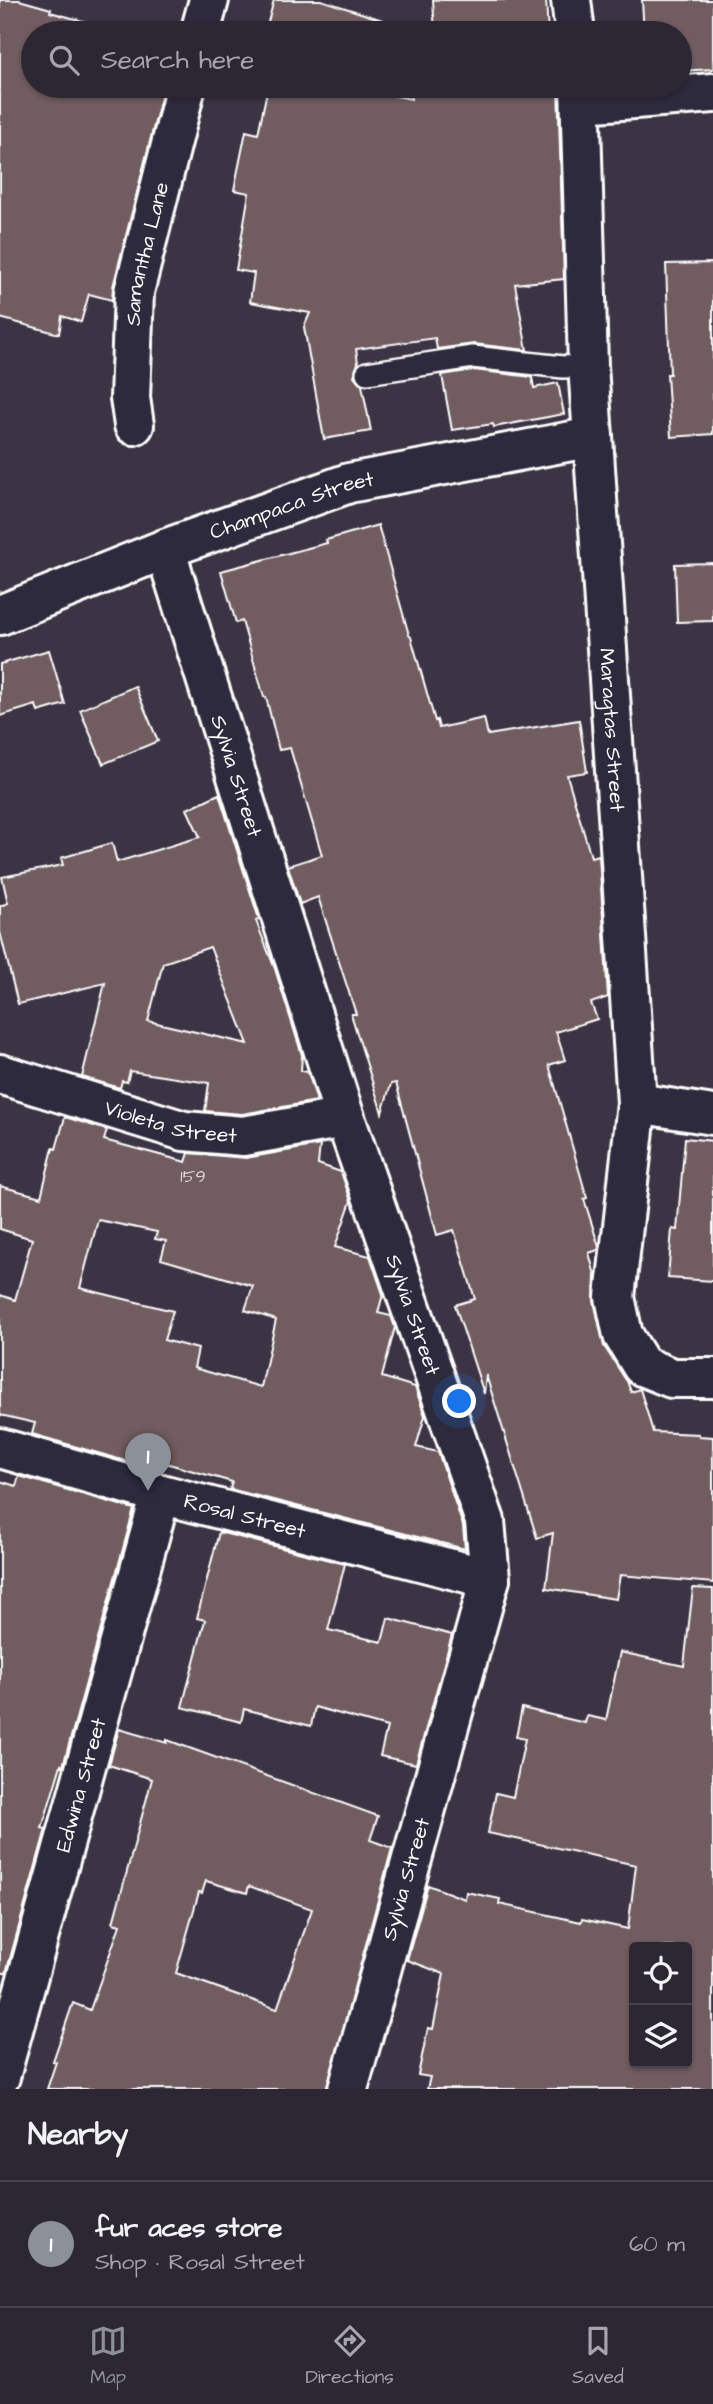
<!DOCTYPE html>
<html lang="en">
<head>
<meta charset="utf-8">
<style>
	:root { --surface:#2d2733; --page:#352f3b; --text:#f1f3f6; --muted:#a7a5ac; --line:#48444e; --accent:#8c9099 }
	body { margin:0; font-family:"Architects Daughter",sans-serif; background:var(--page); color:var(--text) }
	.controls { position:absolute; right:21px; bottom:21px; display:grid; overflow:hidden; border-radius:7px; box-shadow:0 2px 5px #0004 }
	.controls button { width:63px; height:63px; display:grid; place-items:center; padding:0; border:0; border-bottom:2px solid var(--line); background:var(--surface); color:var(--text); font:35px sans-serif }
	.you { position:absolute; left:460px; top:1402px; width:24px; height:24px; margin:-18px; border:5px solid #fff; border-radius:50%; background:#1a73e8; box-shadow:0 0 0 10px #1a73e833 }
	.badge { display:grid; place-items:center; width:46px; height:46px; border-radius:50%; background:var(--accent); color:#fff; font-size:23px; font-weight:700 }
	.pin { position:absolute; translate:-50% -58px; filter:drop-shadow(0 2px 4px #0008) }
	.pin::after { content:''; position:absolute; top:37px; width:24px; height:21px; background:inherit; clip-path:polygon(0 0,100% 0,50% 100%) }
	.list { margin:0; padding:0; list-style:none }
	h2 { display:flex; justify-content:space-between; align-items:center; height:91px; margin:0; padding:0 28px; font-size:30px }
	h2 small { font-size:23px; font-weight:400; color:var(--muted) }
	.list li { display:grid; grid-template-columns:46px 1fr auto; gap:21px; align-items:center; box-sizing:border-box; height:126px; padding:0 28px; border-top:2px solid var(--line) }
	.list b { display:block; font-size:26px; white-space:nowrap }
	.list p { margin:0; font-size:23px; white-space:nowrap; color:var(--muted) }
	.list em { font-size:23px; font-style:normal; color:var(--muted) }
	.icon { flex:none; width:38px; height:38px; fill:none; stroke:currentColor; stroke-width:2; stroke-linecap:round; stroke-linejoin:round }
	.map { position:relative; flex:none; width:713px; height:2089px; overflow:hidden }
	.search { position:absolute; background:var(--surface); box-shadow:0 2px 5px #0004; left:21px; right:21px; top:21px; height:77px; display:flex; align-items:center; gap:18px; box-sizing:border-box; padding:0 24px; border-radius:38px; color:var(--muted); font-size:26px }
	.sheet { height:217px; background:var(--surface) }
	nav { display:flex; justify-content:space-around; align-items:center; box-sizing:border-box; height:98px; border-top:2px solid var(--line); background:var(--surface); font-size:19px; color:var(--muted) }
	nav a { display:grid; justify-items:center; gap:4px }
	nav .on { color:var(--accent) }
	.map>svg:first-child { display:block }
	.building { fill:#715c5f; stroke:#fff; stroke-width:2; fill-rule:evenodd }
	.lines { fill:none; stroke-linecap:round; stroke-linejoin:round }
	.service-casing { stroke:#fff; stroke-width:26 }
	.minor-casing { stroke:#fff; stroke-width:44 }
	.tertiary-casing { stroke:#fff; stroke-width:44 }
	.service { stroke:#2f2a3d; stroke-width:21 }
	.minor { stroke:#2f2a3d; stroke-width:38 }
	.tertiary { stroke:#2f2a3d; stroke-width:38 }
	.labels { text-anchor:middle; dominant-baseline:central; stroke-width:6; stroke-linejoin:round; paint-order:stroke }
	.number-label { font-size:18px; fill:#dcd6d7 }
	.street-label { font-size:21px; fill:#fff; stroke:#2f2a3d }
</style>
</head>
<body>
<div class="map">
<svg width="713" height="2089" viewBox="0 0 713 2089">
	<rect width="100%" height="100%" fill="#3c3444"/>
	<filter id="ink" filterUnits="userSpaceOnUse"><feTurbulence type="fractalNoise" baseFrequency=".0143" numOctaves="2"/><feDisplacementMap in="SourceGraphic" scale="14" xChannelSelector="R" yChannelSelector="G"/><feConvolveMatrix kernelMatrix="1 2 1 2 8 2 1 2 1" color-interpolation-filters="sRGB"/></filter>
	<g filter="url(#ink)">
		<path class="building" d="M0,0H19L51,9L50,12L127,33H33V86H164L113,287L112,300L89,294L81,322L62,316L59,334L0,318Z
			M274,0H321L404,27L403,33H265Z
			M433,0H546L548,33H435Z
			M642,0H713V69L680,71V33H644Z
			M268,86H350L411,99L410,86H558L564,279L515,284L527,350L474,344L437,349L435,338L356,349L358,363L354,376L362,385L371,431L324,439L304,327L310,313L250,302L254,273L236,270L249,193L234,190L246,131L258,134Z
			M713,263V434L671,437L667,374H670L666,264Z
			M473,370L532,377L534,388L558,383L564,414L494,427L493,424L452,430L442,375Z
			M378,525L409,635L411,637L435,721L437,720L439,728L484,718L488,735L579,720L587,772L567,775L591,857L599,855L608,997L591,1003L597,1019L556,1032L565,1060L549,1065L587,1198L584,1199L599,1247L598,1250L589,1253L595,1275L594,1301L604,1346L627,1381L631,1392L640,1389L653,1432L699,1434V1436L713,1437V1583L620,1575L616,1599L546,1588L553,1533L537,1538L486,1375L484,1394L455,1305L475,1299L454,1230L437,1235L396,1083L391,1084L382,1113L351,1014H356L318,897L300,904L288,866L322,855L290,748L279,750L266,697H264L242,621L236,623L221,571L327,543L326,540Z
			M713,563V621L677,622L675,564Z
			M49,650L65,704L38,712L36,705L0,716V664Z
			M135,686L158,741L103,764L80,710Z
			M219,794L259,919L256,921L275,969L302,1055L301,1071L308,1072L317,1101L242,1114L205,1111L209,1083L130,1071L127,1082L122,1081L120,1088L82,1077L105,983L18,1004L0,932V906L8,903L2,877L63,865L61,858L112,843L117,862L200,837L187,809ZM210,947L248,1044L148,1021L163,963Z
			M65,1117L107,1130L104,1140L186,1162L189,1153L246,1158L320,1145L318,1164L341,1172L351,1201L335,1247L370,1256L383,1294L378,1313L391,1316L395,1327L382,1377L415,1387L425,1416L416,1447L438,1452L463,1526L465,1549L230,1489L232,1482L162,1462L160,1471L32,1434L35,1423L0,1415V1295L15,1300L32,1239L0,1229V1186L41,1197L53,1148L56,1149ZM98,1220L157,1232L155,1239L166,1241L161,1259L253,1286L245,1310L276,1320L261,1387L194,1368L198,1349L164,1340L173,1311L80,1288Z
			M685,1138L713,1141V1281L668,1278L672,1229L677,1230Z
			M19,1476L134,1509L63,1766L61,1765L42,1828L46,1829L6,1973H0V1481L16,1486Z
			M219,1532L345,1564L328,1630L382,1642L388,1618L452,1635L416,1764L380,1756L387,1727L315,1707L311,1726L244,1709L241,1722L182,1707L205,1620L197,1618Z
			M693,1588L713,1589V2089H427L430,2077L418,2075L428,2028L433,2029L444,1974L407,1960L428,1885L465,1899L466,1892L500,1899L499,1904L581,1922L582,1919L628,1929L636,1865L488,1833L496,1793L513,1797L525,1739L516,1737L522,1708L585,1723L587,1716L606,1720L620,1652L684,1666ZM634,1947H687V2063H634Z
			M119,1729L167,1743V1740L378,1816L370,1840L392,1848L327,2089H47L56,2062L53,2061L73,2003L90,2010L120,1925L113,1923L152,1779L109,1765ZM206,1881L247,1893L249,1886L312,1909L277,2009L176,1973L199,1892L202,1893Z"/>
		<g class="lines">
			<defs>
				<path id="service" d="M367,373L473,357L563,367L588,366"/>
				<g id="minor">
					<path d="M571,0L575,33"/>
					<path d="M200,33L209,0"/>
					<path d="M580,86L588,366L593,437"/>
					<path d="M582,103L713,93"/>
					<path id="s1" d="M134,425L130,398L134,292L186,86"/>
					<path id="s2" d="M165,549L345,1118L485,1521L490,1579L348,2089"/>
					<path id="s3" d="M0,1074L184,1131L243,1136L345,1118"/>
					<path d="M637,1103L713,1115"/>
					<path id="s4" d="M0,1448L161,1494L490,1579"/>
					<path id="s5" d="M0,2077L161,1494"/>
				</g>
				<g id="tertiary">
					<path id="s6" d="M0,615L165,549L349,483L593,437L637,1103L615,1297L623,1335L642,1366L672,1378H713"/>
				</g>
			</defs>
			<use href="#service" class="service-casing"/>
			<use href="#minor" class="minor-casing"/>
			<use href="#tertiary" class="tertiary-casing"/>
			<use href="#service" class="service"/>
			<use href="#minor" class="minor"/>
			<use href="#tertiary" class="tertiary"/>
		</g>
	</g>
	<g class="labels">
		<g class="number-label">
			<text x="193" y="1176">159</text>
		</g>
		<g class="street-label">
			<text stroke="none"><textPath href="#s1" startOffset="173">Samantha Lane</textPath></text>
			<text stroke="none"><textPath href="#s6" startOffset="312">Champaca Street</textPath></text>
			<text stroke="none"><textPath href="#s6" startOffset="915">Maragtas Street</textPath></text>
			<text stroke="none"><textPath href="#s2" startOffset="238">Sylvia Street</textPath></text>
			<text stroke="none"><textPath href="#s3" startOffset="178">Violeta Street</textPath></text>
			<text stroke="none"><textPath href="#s2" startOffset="805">Sylvia Street</textPath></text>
			<text stroke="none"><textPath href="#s4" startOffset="254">Rosal Street</textPath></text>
			<text stroke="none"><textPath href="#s5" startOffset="303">Edwina Street</textPath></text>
			<text transform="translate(406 1879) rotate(-74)">Sylvia Street</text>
		</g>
	</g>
</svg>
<div class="controls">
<button><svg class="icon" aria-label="locate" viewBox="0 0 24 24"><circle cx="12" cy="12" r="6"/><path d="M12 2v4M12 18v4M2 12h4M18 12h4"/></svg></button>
<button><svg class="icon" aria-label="layers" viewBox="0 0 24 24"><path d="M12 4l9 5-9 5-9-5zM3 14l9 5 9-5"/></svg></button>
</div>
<div class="you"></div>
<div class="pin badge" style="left:148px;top:1491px">1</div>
<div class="search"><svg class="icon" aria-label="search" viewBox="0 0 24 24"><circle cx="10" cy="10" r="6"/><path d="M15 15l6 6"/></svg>Search here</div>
</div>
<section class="sheet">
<h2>Nearby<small></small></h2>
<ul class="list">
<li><span class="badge">1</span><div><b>fur aces store</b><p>Shop · Rosal Street</p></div><em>60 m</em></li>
</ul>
</section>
<nav>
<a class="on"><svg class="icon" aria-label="map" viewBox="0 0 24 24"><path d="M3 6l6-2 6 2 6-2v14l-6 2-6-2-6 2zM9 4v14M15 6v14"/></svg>Map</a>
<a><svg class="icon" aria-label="directions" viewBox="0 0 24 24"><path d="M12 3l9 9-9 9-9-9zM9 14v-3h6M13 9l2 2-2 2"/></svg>Directions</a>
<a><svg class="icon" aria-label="saved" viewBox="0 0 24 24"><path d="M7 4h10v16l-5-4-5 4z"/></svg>Saved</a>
</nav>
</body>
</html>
